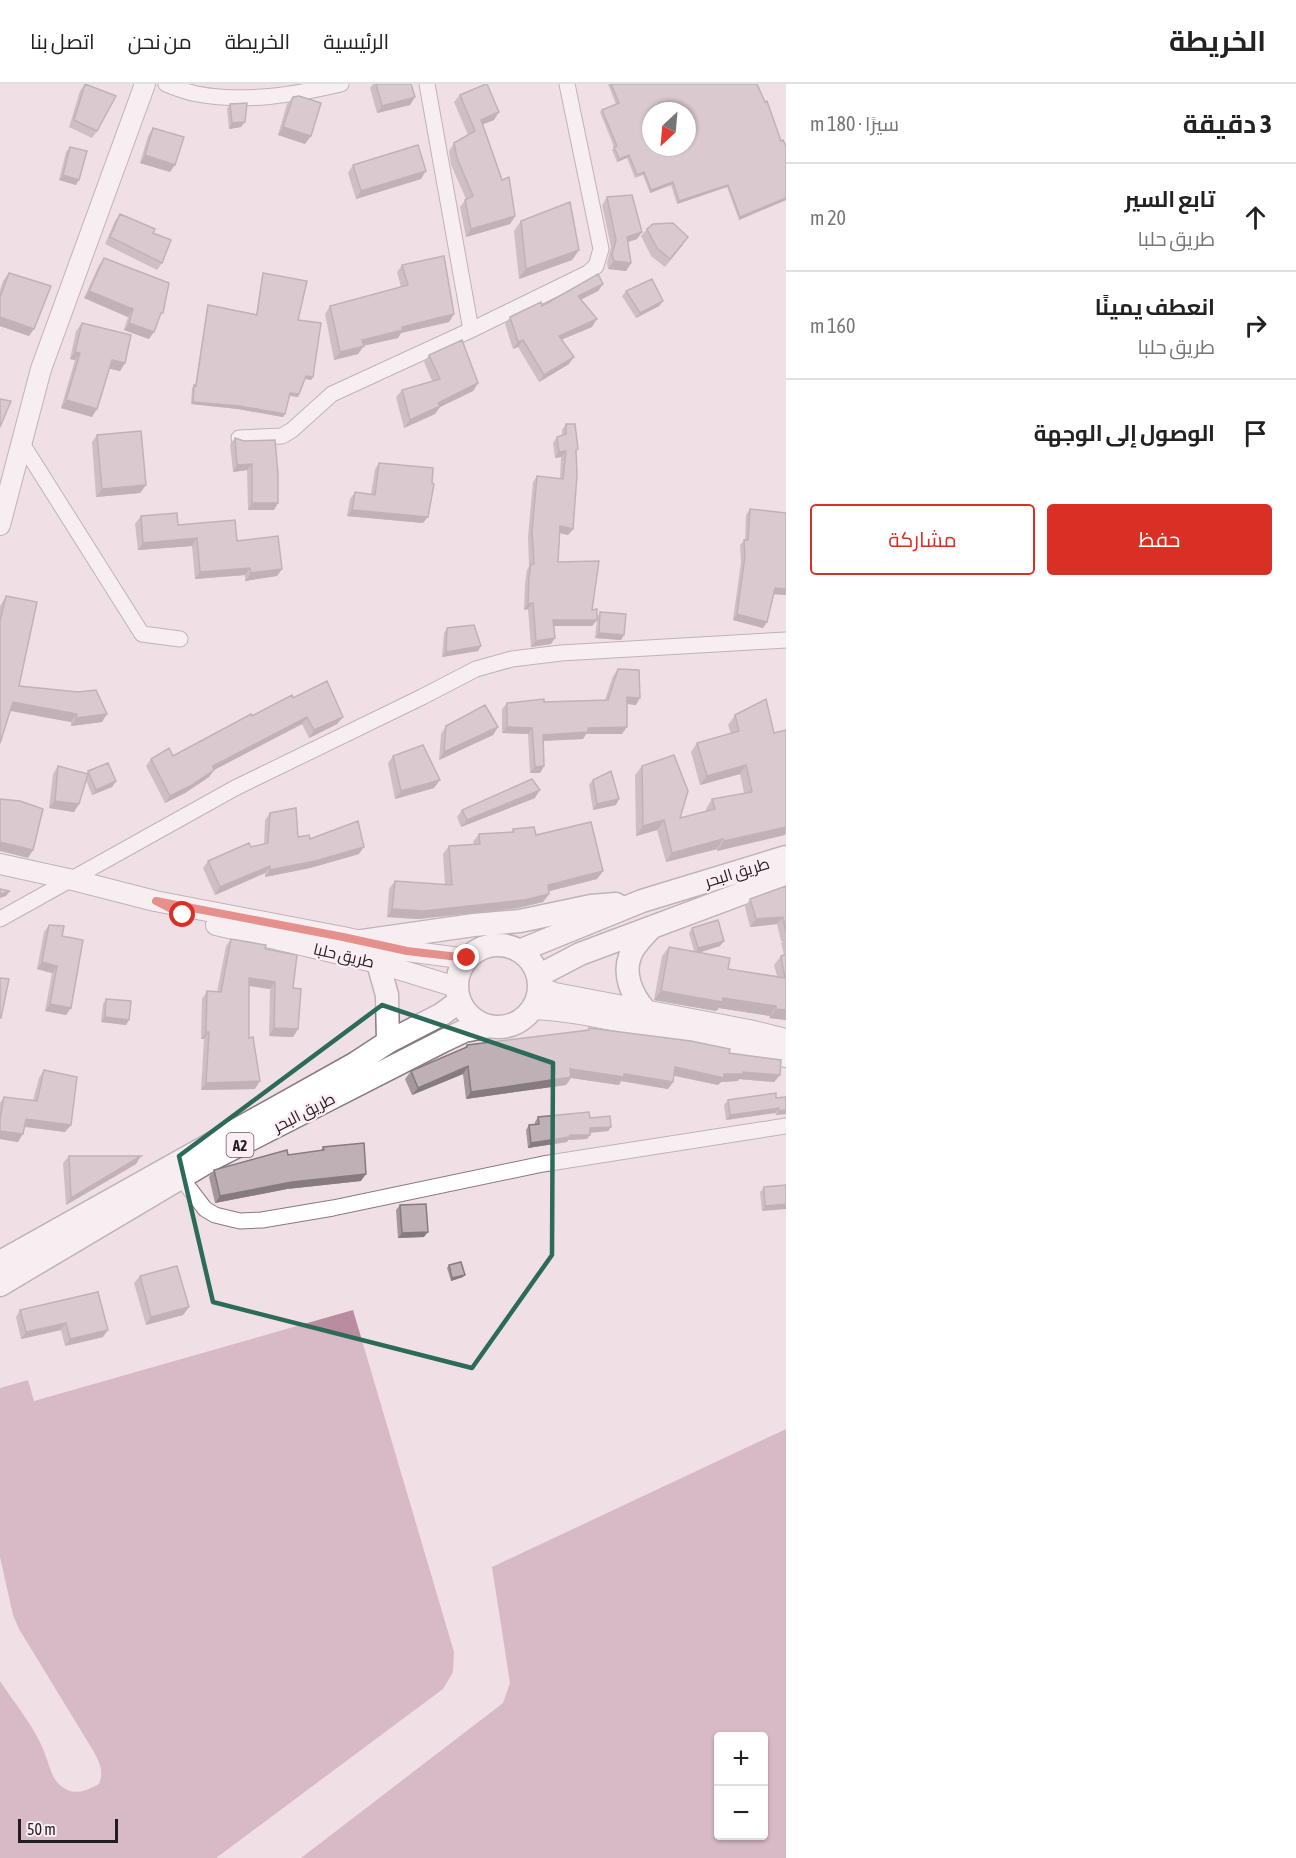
<!DOCTYPE html>
<html lang="ar">
<head>
<meta charset="utf-8">
<style>
	:root { --surface:#fff; --page:#f6f6f6; --text:#222; --muted:#767676; --line:#e0e0e0; --accent:#d93025 }
	body { margin:0; font-family:"Asap Condensed",Cairo,sans-serif; background:var(--page); color:var(--text); direction:rtl }
	.controls { position:absolute; right:18px; bottom:18px; display:grid; overflow:hidden; border-radius:6px; box-shadow:0 2px 4px #0004 }
	.controls button { width:54px; height:54px; display:grid; place-items:center; padding:0; border:0; border-bottom:2px solid var(--line); background:var(--surface); color:var(--text); font:30px sans-serif }
	.compass { position:absolute; left:642px; top:18px; width:54px; height:54px; border-radius:50%; background:var(--surface); box-shadow:0 2px 4px #0004; rotate:206deg }
	.scale { position:absolute; left:18px; bottom:15px; width:100px; box-sizing:border-box; padding-left:6px; border:3px solid #221d1f; border-top:0; font-size:16px; line-height:21px; white-space:nowrap; color:#221d1f; -webkit-text-stroke:4px #fdedf4; paint-order:stroke }
	.stop { position:absolute; width:18px; height:18px; margin:-14px; border:4px solid #d93025; border-radius:50%; background:#fff }
	.stop.end { background:#d93025; border-color:#fff; box-shadow:0 2px 6px #0008 }
	.list { margin:0; padding:0; list-style:none }
	h2 { display:flex; justify-content:space-between; align-items:center; height:78px; margin:0; padding:0 24px; font-size:26px }
	h2 small { font-size:20px; font-weight:400; color:var(--muted) }
	.list li { display:grid; grid-template-columns:39px 1fr auto; gap:18px; align-items:center; box-sizing:border-box; height:108px; padding:0 24px; border-top:2px solid var(--line) }
	.list b { display:block; font-size:22px; white-space:nowrap }
	.list p { margin:0; font-size:20px; white-space:nowrap; color:var(--muted) }
	.list em { font-size:20px; font-style:normal; color:var(--muted) }
	.actions { display:flex; gap:12px; padding:18px 24px }
	.actions a { flex:1; padding:14px 0; border:2px solid var(--accent); border-radius:6px; text-align:center; font-size:21px; color:var(--accent) }
	.actions .main { background:var(--accent); color:#fff }
	.icon { flex:none; width:33px; height:33px; fill:none; stroke:currentColor; stroke-width:2; stroke-linecap:round; stroke-linejoin:round }
	.map { position:relative; flex:none; width:786px; height:1774px; overflow:hidden; direction:ltr }
	header { display:flex; align-items:center; gap:36px; box-sizing:border-box; height:84px; padding:0 30px; background:var(--surface); border-bottom:2px solid var(--line) }
	header strong { font-size:28px }
	nav { display:flex; gap:33px; margin-inline-start:auto; font-size:21px }
	main { display:flex }
	aside { flex:1; background:var(--surface) }
	.map>svg:first-child { display:block }
	.water { fill:#b98c9f; fill-rule:evenodd }
	.lines { fill:none; stroke-linecap:round; stroke-linejoin:round }
	.minor-casing { stroke:#887a80; stroke-width:17 }
	.major-casing { stroke:#887a80; stroke-width:22 }
	.highway-casing { stroke:#887a80; stroke-width:25 }
	.minor { stroke:#fff; stroke-width:15 }
	.major { stroke:#fff; stroke-width:20 }
	.highway { stroke:#fff; stroke-width:22 }
	.wall { fill:#a4979d }
	.shaded-wall { fill:#867b7f }
	.building { fill:#bfb0b6; stroke:#867b7f; stroke-width:1.5; fill-rule:evenodd }
	.route { stroke:#d93025; stroke-width:8 }
	.marked { fill:none; stroke:#2c6b59; stroke-width:4.5; stroke-linejoin:round }
	.labels { text-anchor:middle; dominant-baseline:central; stroke-width:4.5; stroke-linejoin:round; paint-order:stroke }
	.shield { fill:#fdedf4; stroke:#645b5f; stroke-width:1.5 }
	.shield-label { font-size:15px; font-weight:bold; fill:#221d1f }
	.street-label { font-size:16px; fill:#221d1f; stroke:#fdedf4 }
</style>
</head>
<body>
<header>
<strong>الخريطة</strong>
<nav><a>الرئيسية</a><a>الخريطة</a><a>من نحن</a><a>اتصل بنا</a></nav>
</header>
<main>
<aside>
<h2>3 دقيقة<small>سيرًا · 180 m</small></h2>
<ul class="list">
<li><svg class="icon" aria-label="ahead" viewBox="0 0 24 24"><path d="M12 20V5M6 11l6-6 6 6"/></svg><div><b>تابع السير</b><p>طريق حلبا</p></div><em>20 m</em></li>
<li><svg class="icon" aria-label="right" viewBox="0 0 24 24"><path d="M7 20v-9h11M14 6l5 5-5 5"/></svg><div><b>انعطف يمينًا</b><p>طريق حلبا</p></div><em>160 m</em></li>
<li><svg class="icon" aria-label="arrive" viewBox="0 0 24 24"><path d="M6 21V4h12l-3 4 3 4H6"/></svg><div><b>الوصول إلى الوجهة</b></div></li>
</ul>
<div class="actions"><a class="main">حفظ</a><a>مشاركة</a></div>
</aside>
<div class="map">
<svg width="786" height="1774" viewBox="0 0 786 1774">
	<rect width="100%" height="100%" fill="#f0e0e6"/>
	<path class="water" d="M353,1226L454,1568L453,1588L443,1605L216,1774H0V1597C15,1620 38,1647 46,1673C51,1685 52,1697 64,1704C76,1712 87,1706 99,1700C104,1687 100,1680 94,1668L19,1545L13,1531L0,1473V1304L28,1296L34,1317Z
		M786,1345V1774H301L503,1619L510,1599L492,1483ZM718,1652H764V1752H718Z"/>
	<g class="lines">
		<defs>
			<path id="minor" d="M166,0C176,4 187,8 197,10C246,19 293,11 341,0
				M427,0L471,246
				M239,354L282,352L292,346L332,310L471,246L588,189L596,182L601,165L567,0
				M21,358L142,550L180,555
				M0,835L235,704L422,613L476,585L512,575L561,569L786,556
				M182,1095L205,1125L215,1131L240,1137L262,1136L333,1124L543,1080L786,1042"/>
			<path id="major" d="M0,441L41,285L145,0
				M0,780L73,796L155,817L343,853L407,867L467,875
				M216,841L378,879L456,903
				M539,903L555,909L749,946L786,955
				M531,925C567,926 602,934 636,941C686,951 736,961 786,973"/>
			<path id="highway" d="M362,857L474,841L520,837L591,822L616,820
				M457 902a41 41 0 1 1 82 0a41 41 0 1 1-82 0Z
				M519,867L642,817L786,773
				M378,879L387,911L388,958
				M538,892L580,870L786,793
				M644,925C632,911 623,891 630,872C633,862 643,853 650,845
				M0,1178L356,979L388,958L442,930L460,917
				M0,1201L214,1074L443,957L464,947L490,942"/>
		</defs>
		<use href="#minor" class="minor-casing"/>
		<use href="#major" class="major-casing"/>
		<use href="#highway" class="highway-casing"/>
		<use href="#minor" class="minor"/>
		<use href="#major" class="major"/>
		<use href="#highway" class="highway"/>
	</g>
	<path class="wall" d="M85,0L97,47L92,54L69,43L80,7Z
		M373,0H411L415,13L410,21L377,29L370,4Z
		M608,0H757L786,116L739,136L727,103L677,120L671,101L650,109L643,91L635,94L627,74L617,78L612,66L614,63L600,28L602,26L616,20Z
		M460,11L494,36L483,40L515,132L510,140L466,153L460,123L466,115L451,81L449,67L454,59L468,51L454,18Z
		M293,13L305,60L278,51L287,20Z
		M230,20L241,43L229,45L227,25Z
		M153,44L170,88L140,79L148,52Z
		M70,63L76,101L59,96L66,68Z
		M353,81L421,95L356,115L348,89Z
		M607,113L642,148L637,155L628,158L631,179L626,187L608,185L607,179L611,163L602,121Z
		M120,130L153,149L162,179L157,186L105,160L115,137Z
		M521,137L579,166L572,176L519,195L514,147Z
		M647,145L683,161L665,183L651,172L641,152Z
		M104,174L158,236L149,255L124,246L128,233L84,214L99,181Z
		M402,181L454,230L449,238L401,249L398,254L363,262L358,270L334,276L325,230L330,222L401,203L397,188Z
		M9,189L29,252L0,242V206L3,197Z
		M263,189L298,236L313,293L311,296L305,295L298,313L290,312L283,333L238,325L191,320L192,304L194,301L195,302L207,224L208,221L256,230L262,192Z
		M603,200L598,207L581,216L592,243L561,256L569,280L539,298L518,263L513,265L505,240L510,233Z
		M626,207L663,217L659,222L636,234L622,212Z
		M82,239L125,279L120,287L109,284L92,333L61,324L75,276L70,275L76,247Z
		M429,271L478,299L473,307L440,323L435,330L404,344L396,313L402,306L432,297L424,278Z
		M566,340L576,369L573,445L568,451L560,449L558,478L592,526L597,534L600,528L624,551L621,556L595,554L597,536L592,542H554L551,560L531,563L528,525L524,526L525,499L527,486L529,482L528,453L533,398L537,392L560,395L561,373L555,374L553,359L557,353L562,351V346Z
		M97,351L146,401L140,409L96,413L92,358Z
		M235,354L244,357L274,426H248L247,386L233,388L230,360Z
		M379,379L423,439L347,432L350,415L355,408L371,410L375,385Z
		M750,425L786,511L774,510L767,538L763,544L733,536L741,478L740,461L745,456L746,431Z
		M141,432L178,441L237,457L282,485L277,492L245,497V491L195,495L192,462L138,466L135,440Z
		M6,512L19,602L102,638L71,642V638L10,627L0,660V522Z
		M447,544L478,567L442,573L444,549Z
		M618,585L636,621L627,620L622,650H586L583,655L543,657L544,682L540,689H530L528,650L502,649V625L507,619L605,616L613,592Z
		M293,614L343,633L337,640L309,654L302,640L214,686L209,693L185,709L165,719L146,682L151,675L173,672L252,632Z
		M735,631L774,649L786,646V750L717,767V765L666,778L657,746L636,752L635,691L642,682L680,734L706,728V725L712,715L744,709L740,690L700,701L691,668L697,659L731,650L728,641Z
		M446,642L498,643L493,651L439,676L441,650Z
		M393,672L434,704L395,715L388,679Z
		M58,682L86,690L88,687L116,697L112,703L92,711L86,696L74,728L49,724L53,690Z
		M593,696L616,721L593,726L589,701Z
		M535,714L461,743L457,733L462,726Z
		M270,729L298,753L310,755L359,770L310,784L265,793V789L215,811L203,784L208,777L251,763L264,760L265,736Z
		M513,745L536,751L603,787L597,795L548,807L549,810L543,818L518,824L418,835L387,833L389,805L395,797L445,801L443,770L449,762L474,760L473,758L479,750L511,748Z
		M786,802V936L769,934L770,932L719,924L716,927L654,916L662,872L669,863L694,867L689,849L692,844L720,862L699,868L728,885L777,892L774,881L781,872L784,871L781,859L783,857H781L777,840L750,843L745,823L750,815Z
		M49,841L71,924L66,931L45,927L52,889L37,885L44,848Z
		M231,855L265,865L293,904L298,945L293,953L269,952L270,905L249,902V954L255,1005L201,1006L204,955H201L202,915L207,907L217,908L226,862Z
		M106,915L126,941L101,938L103,920Z
		M589,944L729,969L780,991L774,998L739,995L738,997L721,998L718,1001L674,991L673,998L668,1005L621,997L619,1001L571,994L566,1001L466,1015L463,990L412,1011L405,995L411,987L464,964L467,961L587,947Z
		M44,986L71,1041L65,1048L24,1043L18,1058L0,1055V1019L4,1013L33,1016L39,994Z
		M776,1014L786,1030L776,1031L775,1029L726,1036L724,1021L728,1016Z
		M538,1033L590,1034L611,1043L608,1047L590,1049V1051L587,1055L568,1056L567,1058L528,1064L526,1046L529,1041H535V1038Z
		M323,1063L361,1097L287,1105L215,1119L209,1093L214,1086L288,1071L321,1066Z
		M69,1072L136,1080L66,1121L63,1079Z
		M786,1101L762,1127L760,1108L764,1103Z
		M400,1121L424,1153L398,1154L396,1126Z
		M449,1181L463,1193L451,1197L447,1184Z
		M140,1192L189,1223L183,1231L146,1241L134,1199Z
		M98,1208L103,1253L65,1262L61,1246L21,1255L16,1233L20,1226Z"/>
	<path class="shaded-wall" d="M415,13L410,21L377,29L382,22Z
		M499,28L494,36L476,43L481,36Z
		M245,38L241,43L229,45L232,39Z
		M283,43L311,52L305,60L278,51Z
		M145,71L175,81L170,88L140,79Z
		M629,71L627,74L617,78L619,75Z
		M426,87L421,95L356,115L361,107Z
		M63,91L79,96L76,101L59,96Z
		M673,98L671,101L650,109L651,106Z
		M728,101L727,103L677,120L679,117Z
		M786,114V116L739,136L740,133Z
		M515,132L510,140L466,153L471,145Z
		M642,148L637,155L622,160L627,153Z
		M579,166L572,176L519,195L526,185Z
		M614,177L631,179L626,187L608,185Z
		M603,200L598,207L573,219L578,212Z
		M89,207L133,225L128,233L84,214Z
		M663,217L659,222L636,234L640,229Z
		M454,230L449,238L401,249L398,254L357,263L362,256L402,243Z
		M0,233L34,245L29,252L0,242Z
		M597,235L592,243L553,259L559,252Z
		M129,239L154,248L149,255L124,246Z
		M523,256L518,263L513,265L518,258Z
		M364,262L358,270L334,276L340,268Z
		M75,268L80,269L75,276L70,275Z
		M574,273L569,280L539,298L544,291Z
		M112,276L125,279L120,287L106,284Z
		M306,292L313,293L311,296L304,294Z
		M478,299L473,307L440,323L435,330L404,344L410,336L438,319Z
		M290,309L299,310L298,313L289,311Z
		M66,316L97,325L92,333L61,324Z
		M193,318L239,322L285,330L283,333L238,325L191,320Z
		M566,367L561,373L555,374L559,368Z
		M252,380L247,386L233,388L237,381Z
		M146,401L140,409L96,413L102,405Z
		M252,419H278L274,426H248Z
		M352,426L428,433L423,439L347,432Z
		M560,442L573,445L568,451L556,448Z
		M197,454L192,462L138,466L143,459Z
		M250,484L245,491L195,495L200,488Z
		M282,485L277,492L245,497L251,489Z
		M775,504L786,505V511L771,510Z
		M533,519L528,525L524,526L528,520Z
		M737,530L767,538L763,544L733,536Z
		M553,536H597L592,542H548Z
		M599,549L624,551L621,556L595,554Z
		M555,554L551,560L531,563L536,557Z
		M481,562L478,567L442,573L446,568Z
		M627,613L640,614L636,621L622,619Z
		M13,618L77,630L71,638L7,626Z
		M107,630L102,638L71,642L76,634Z
		M307,633L302,640L214,686L209,693L185,709L165,719L170,712L213,682Z
		M343,633L337,640L309,654L314,646Z
		M498,643L493,651L439,676L444,668Z
		M507,643L532,644L528,650L502,649Z
		M627,643L622,650H586L583,655L538,657L543,651L588,644Z
		M746,681L740,690L700,701L707,692Z
		M544,682L540,689H530L535,683Z
		M440,696L434,704L395,715L401,707Z
		M116,697L112,703L92,711L96,706Z
		M540,706L535,714L461,743L467,736Z
		M619,715L616,721L593,726L597,720Z
		M55,717L79,720L74,728L49,724Z
		M664,736L657,746L636,752L643,742Z
		M786,743L785,751L717,767L724,757Z
		M723,755L717,765L666,778L672,769Z
		M0,758L33,766L28,774L0,767Z
		M364,763L359,770L310,784L265,793L270,786Z
		M270,782L265,789L215,811L220,803Z
		M603,787L597,795L542,809L548,801Z
		M10,807L6,812L0,814V810Z
		M549,810L543,818L518,824L418,835L387,833L392,825Z
		M783,833L777,840L750,843L756,835Z
		M724,857L720,862L695,870L698,864Z
		M42,878L57,882L52,889L37,885Z
		M249,894L275,898L270,905L244,901Z
		M661,907L723,914L776,922L770,932L719,924L716,927L654,916Z
		M50,920L71,924L66,931L45,927Z
		M776,925L786,926V936L769,934Z
		M105,933L129,936L126,941L101,938Z
		M274,944L298,945L293,953L269,952Z
		M206,948H209L204,955H201Z
		M468,982L463,990L412,1011L418,1004Z
		M675,983L724,990L743,988L780,991L774,998L739,995L738,997L721,998L718,1001L670,991Z
		M570,985L624,990L673,998L668,1005L621,997L619,1001L571,994L566,1001L466,1015L471,1008Z
		M260,997L255,1005L201,1006L206,999Z
		M779,1024L775,1029L726,1036L730,1031Z
		M786,1026V1030L776,1031L779,1027Z
		M26,1035L71,1041L65,1048L21,1042Z
		M611,1043L608,1047L587,1049L590,1044Z
		M0,1047L23,1050L18,1058L0,1055Z
		M570,1051H590L587,1055L568,1056L567,1058L528,1064L531,1059Z
		M141,1072L136,1080L66,1121L71,1114Z
		M366,1090L361,1097L287,1105L215,1119L220,1112L292,1098Z
		M786,1120V1125L762,1127L765,1122Z
		M428,1148L424,1153L398,1154L402,1149Z
		M465,1191L463,1193L451,1197L452,1194Z
		M189,1223L183,1231L146,1241L151,1233Z
		M66,1239L61,1246L21,1255L26,1248Z
		M108,1246L103,1253L65,1262L70,1255Z"/>
	<path class="building" d="M85,0L116,12L97,47L74,36Z
		M376,0H411L415,13L382,22Z
		M486,0H487L499,28L481,36L502,96L509,93L515,132L471,145L465,116L473,112L457,74L454,59L475,47L460,11Z
		M611,0H757L765,18L767,17L781,57L783,56L786,62V114L740,133L728,101L679,117L673,98L651,106L644,88L637,91L629,71L619,75L614,63L617,62L602,26L619,19ZM651,27H687V63H651Z
		M299,12L321,19L311,52L283,43L293,13Z
		M247,19L245,38L232,39L230,20Z
		M153,44L184,53L175,81L145,71Z
		M418,61L426,87L361,107L353,81Z
		M70,63L87,67L79,96L63,91Z
		M632,111L642,148L627,153L631,179L614,177L612,171L616,156L607,113Z
		M570,118L579,166L526,185L521,137Z
		M120,130L155,145L153,149L171,156L162,179L110,153Z
		M673,139L688,153L670,175L657,164L647,145L653,140Z
		M444,172L454,230L402,243L403,246L362,256L364,262L340,268L330,222L408,201L402,181Z
		M104,174L169,199L163,229H161L154,248L129,239L133,225L89,207Z
		M9,189L51,202L34,245L0,233V213Z
		M263,189L307,197L298,236L321,239L313,293L306,292L299,310L290,309L285,330L239,322L193,318L194,301L196,302L208,221L257,231Z
		M598,190L603,200L578,212L597,235L559,252L574,273L544,291L523,256L518,258L510,233L541,218L542,222Z
		M652,195L663,217L640,229L626,207Z
		M82,239L131,251L125,279L112,276L97,325L66,316L80,269L75,268Z
		M462,256L478,299L438,319L440,322L410,336L402,306L440,295L429,271Z
		M0,315L11,317L0,343Z
		M566,340H575L578,365L576,366L577,391L573,445L560,442L558,478L599,477L592,526L597,525V536H553L555,554L536,557L533,519L528,520L529,493L531,480H534L532,447L537,392L563,395L566,367L559,368L557,353L566,350Z
		M141,347L146,401L102,405L97,351Z
		M235,354L244,357L275,356L278,390V419H252V380L237,381Z
		M379,379L433,384L432,399L434,400L428,433L352,426L355,408L375,411Z
		M750,425L786,429V505L775,504L767,538L737,530L745,472L744,456H748Z
		M177,429L178,441L235,436L237,457L278,452L282,485L251,489L250,484L200,488L197,454L143,459L141,432Z
		M6,512L37,518L19,602L78,608L96,606L107,630L76,634L77,630L13,618L0,659V537Z
		M600,528L626,530L624,551L599,549Z
		M474,541L481,562L446,568L447,544Z
		M618,585L639,586L640,614L627,613V643L588,644V648L543,651L544,682L535,683L532,644L507,643V619L544,615V618L608,616Z
		M327,597L343,633L314,646L307,633L213,682L214,686L190,702L170,712L151,675L169,664L173,672L251,630L252,632L292,611L293,614Z
		M766,615L774,649L786,646V743L724,757L723,755L672,769L664,736L643,742L642,682L674,671L688,707L680,734L715,725L712,715L752,708L746,681L707,692L697,659L739,647L735,631Z
		M485,621L498,643L444,668L446,642Z
		M423,661L440,696L401,707L393,672Z
		M108,679L116,697L96,706L88,687Z
		M58,682L88,690L79,720L55,717Z
		M611,687L619,715L597,720L593,696Z
		M532,695L540,706L467,736L462,726Z
		M0,715L20,717L43,725L33,766L0,758Z
		M296,724L298,753L309,751L310,755L358,737L364,763L315,777L270,786V782L220,803L208,777L249,759L251,763L268,759L270,729Z
		M591,738L603,787L548,801L549,810L524,816L424,827L392,825L395,797L452,801L449,762L480,760L479,750L514,748L513,745L534,743L536,751Z
		M786,802V849L783,833L756,835L750,815Z
		M0,805L10,807L0,810Z
		M718,836L724,857L698,864L692,844Z
		M49,841L64,842L62,852L83,856L71,924L50,920L57,882L42,878Z
		M231,855L266,861L265,865L297,871L293,904L301,905L298,945L274,944L275,898L249,894V954L253,953L260,997L206,999L209,948H206L207,907L221,908Z
		M669,863L730,874L728,885L785,894L781,872L786,870V926L776,925V922L723,914L722,918L661,907Z
		M0,894L9,895L1,934L0,933Z
		M106,915L131,917L129,936L105,933Z
		M589,944L691,957L730,965L729,969L781,976L780,991L743,988V990H724V994L675,983L673,998L624,990V993L570,985L571,993L471,1008L468,982L418,1004L411,987L467,963V961L589,946Z
		M44,986L77,993L71,1041L26,1035L23,1050L0,1047V1035L4,1013L37,1017Z
		M776,1009V1014L786,1013V1026L779,1027V1024L730,1031L728,1016Z
		M589,1028L590,1034L610,1032L611,1043L590,1044V1051H570V1053L531,1059L529,1041L539,1040L538,1033Z
		M364,1059L366,1090L292,1098L220,1112L214,1086L287,1066L288,1071L324,1066L323,1063Z
		M69,1072H141L71,1114Z
		M786,1101V1120L765,1122L764,1103Z
		M426,1120L428,1148L402,1149L400,1121Z
		M461,1178L465,1191L452,1194L449,1181Z
		M177,1182L189,1223L151,1233L140,1192Z
		M98,1208L108,1246L70,1255L66,1239L26,1248L20,1226Z"/>
	<g class="lines">
		<path class="route" d="M183,831L156,817L343,853L407,867L467,874"/>
	</g>
	<path d="M0 0H786V1774H0ZM382,921L553,979L552,1171L472,1284L213,1218L179,1072Z" fill="#f0e0e6" fill-opacity=".55" fill-rule="evenodd"/>
	<path class="marked" d="M382,921L553,979L552,1171L472,1284L213,1218L179,1072Z"/>
	<g class="labels">
		<rect class="shield" x="226.5" y="1049" width="27" height="24" rx="4.5"/>
		<g class="shield-label">
			<text x="240" y="1061">A2</text>
		</g>
		<g class="street-label">
			<text transform="translate(737 788) rotate(-17)">طريق البحر</text>
			<text transform="translate(344 871) rotate(13)">طريق حلبا</text>
			<text transform="translate(304 1028) rotate(-27)">طريق البحر</text>
		</g>
	</g>
</svg>
<div class="controls">
<button>+</button>
<button>−</button>
</div>
<svg class="compass" viewBox="-18 -18 36 36"><path d="M0-13l5 13h-10z" fill="#e53935"/><path d="M0 13l5-13h-10z" fill="#767676"/></svg>
<div class="scale">50 m</div>
<div class="stop" style="left:183px;top:831px"></div>
<div class="stop end" style="left:467px;top:874px"></div>
</div>
</main>
</body>
</html>
